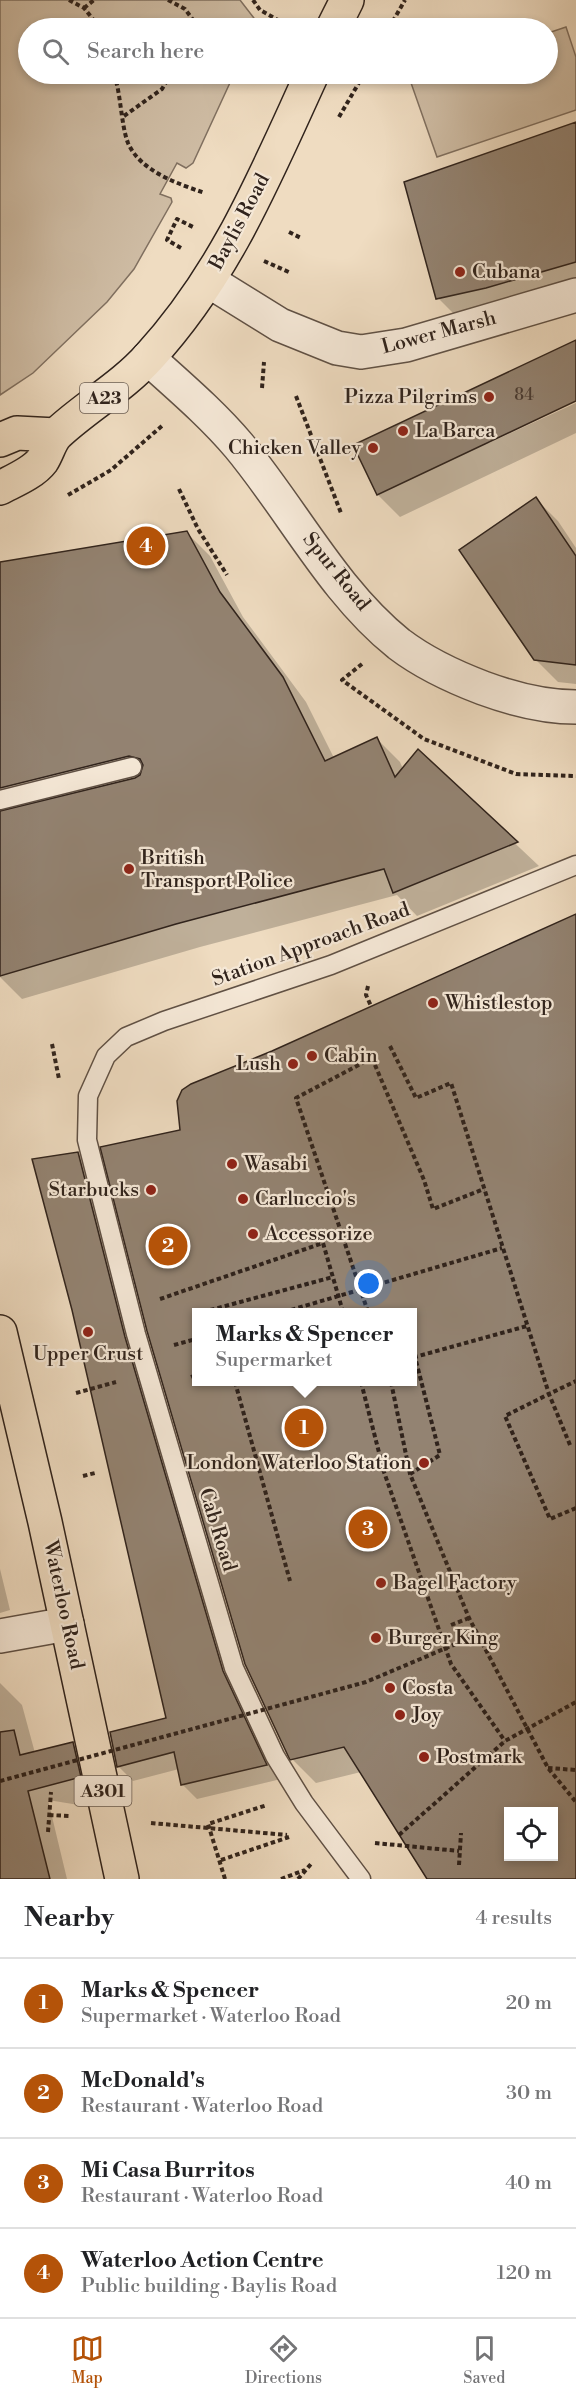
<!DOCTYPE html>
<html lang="en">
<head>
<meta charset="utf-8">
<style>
	:root { --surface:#fff; --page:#f6f6f6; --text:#202124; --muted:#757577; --line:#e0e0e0; --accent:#b45309 }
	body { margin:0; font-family:"Libre Bodoni",serif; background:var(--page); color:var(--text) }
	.controls { position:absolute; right:18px; bottom:18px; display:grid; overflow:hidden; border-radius:0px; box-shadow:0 3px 9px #0003 }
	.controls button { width:54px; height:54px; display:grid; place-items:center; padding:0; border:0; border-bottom:2px solid var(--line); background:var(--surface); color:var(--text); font:30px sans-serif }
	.you { position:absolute; left:369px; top:1284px; width:21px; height:21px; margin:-15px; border:4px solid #fff; border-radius:50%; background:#1a73e8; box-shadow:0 0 0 9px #1a73e833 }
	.badge { display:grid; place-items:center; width:39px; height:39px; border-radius:50%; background:var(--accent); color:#fff; font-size:20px; font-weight:700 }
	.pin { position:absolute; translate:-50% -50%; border:3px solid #fff; box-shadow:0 2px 6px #0006 }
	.popup { position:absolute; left:192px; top:1308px; width:225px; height:78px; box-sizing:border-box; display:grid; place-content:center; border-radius:0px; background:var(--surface); filter:drop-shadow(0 2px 4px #0005); font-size:20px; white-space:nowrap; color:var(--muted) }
	.popup b { font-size:22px; color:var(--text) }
	.popup::after { content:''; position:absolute; left:50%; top:100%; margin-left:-12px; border:12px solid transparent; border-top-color:var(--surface) }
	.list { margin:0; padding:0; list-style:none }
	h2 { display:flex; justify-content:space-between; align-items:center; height:78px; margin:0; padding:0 24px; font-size:26px }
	h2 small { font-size:20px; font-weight:400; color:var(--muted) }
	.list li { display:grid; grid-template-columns:39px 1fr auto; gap:18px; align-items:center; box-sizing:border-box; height:90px; padding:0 24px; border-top:2px solid var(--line) }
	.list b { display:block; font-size:22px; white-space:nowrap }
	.list p { margin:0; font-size:20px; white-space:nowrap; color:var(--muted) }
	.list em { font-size:20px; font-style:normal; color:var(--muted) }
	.icon { flex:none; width:33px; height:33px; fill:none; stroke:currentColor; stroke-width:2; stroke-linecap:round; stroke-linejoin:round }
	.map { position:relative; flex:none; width:576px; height:1879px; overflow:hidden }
	.search { position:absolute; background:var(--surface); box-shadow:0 3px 9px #0003; left:18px; right:18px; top:18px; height:66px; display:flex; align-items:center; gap:15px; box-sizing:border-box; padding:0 21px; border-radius:33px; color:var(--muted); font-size:22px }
	.sheet { height:438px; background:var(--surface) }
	nav { display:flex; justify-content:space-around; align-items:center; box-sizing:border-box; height:84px; border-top:2px solid var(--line); background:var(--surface); font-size:16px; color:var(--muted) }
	nav a { display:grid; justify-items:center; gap:3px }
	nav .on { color:var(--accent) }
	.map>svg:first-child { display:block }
	.green { fill:#cfbda5; stroke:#807060; stroke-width:1.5 }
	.shadow { fill:#0003; fill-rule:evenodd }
	.building { fill:#938372; stroke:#30231c; stroke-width:1.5; fill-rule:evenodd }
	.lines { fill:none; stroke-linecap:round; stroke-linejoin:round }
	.service-casing { stroke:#605145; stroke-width:21 }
	.minor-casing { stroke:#605145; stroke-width:36 }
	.primary-casing { stroke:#30231c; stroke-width:36 }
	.path { stroke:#30231c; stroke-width:4; stroke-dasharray:4.5 3; stroke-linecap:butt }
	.service { stroke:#f5e8d7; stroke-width:18 }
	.minor { stroke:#f5e8d7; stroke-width:33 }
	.primary { stroke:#efdcc1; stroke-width:33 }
	.path-bridge { stroke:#30231c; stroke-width:4; stroke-dasharray:4.5 3; stroke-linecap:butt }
	.poi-dot { fill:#8f2418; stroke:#f5e8d7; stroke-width:2 }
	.labels { text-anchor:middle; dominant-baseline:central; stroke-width:4.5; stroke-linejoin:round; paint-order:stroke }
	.number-label { font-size:16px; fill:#493b32 }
	.shield { fill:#f5e8d7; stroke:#6b5e54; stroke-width:1.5 }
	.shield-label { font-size:18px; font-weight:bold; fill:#30231c }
	.street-label { font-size:20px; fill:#30231c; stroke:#f5e8d7 }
	.poi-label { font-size:20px; fill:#30231c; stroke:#f5e8d7; text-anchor:start }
</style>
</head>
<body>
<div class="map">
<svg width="576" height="1879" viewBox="0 0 576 1879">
	<rect width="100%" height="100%" fill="#efdcc1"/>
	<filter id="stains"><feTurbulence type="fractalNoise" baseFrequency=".00333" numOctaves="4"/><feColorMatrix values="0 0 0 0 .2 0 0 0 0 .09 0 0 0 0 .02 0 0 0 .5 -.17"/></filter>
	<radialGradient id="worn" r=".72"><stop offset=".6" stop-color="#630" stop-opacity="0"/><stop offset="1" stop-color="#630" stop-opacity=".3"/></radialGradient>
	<path class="green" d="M0,0H240L257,22L254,28H28V74H234L193,163L186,168L177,163L160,194L171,198L172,202L134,269L107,302L33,373L0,395Z
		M566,27L576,57V110L437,157L410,80L428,74H548V33Z"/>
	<path class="shadow" d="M576,122V293L463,323L438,298Z
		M576,341V400L488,440L489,443L576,403V433L400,517L378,495L355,445Z
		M536,499L558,521L576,548V684L558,682L535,659Z
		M187,533L210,556L243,617L306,702L334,758L377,739L400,762L403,769L418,752L539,866L417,916L397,895L200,947L22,999L0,977V567Z
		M576,916V1879H429L361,1772L316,1783L292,1759L148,1331L181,1131L272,1052ZM196,1312H412V1382H196ZM508,1812H554V1856H508Z
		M78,1153L93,1168L237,1687L281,1779L197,1799L182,1784L179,1769L133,1781L118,1766L167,1719Z
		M0,1569L10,1610L0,1613Z
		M0,1683L22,1705L35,1753L73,1744L97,1768L104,1801L85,1806L48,1800L67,1879H0Z"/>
	<path class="building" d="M576,122V262L486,288L436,299L404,182Z
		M576,340V401L377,495L353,445Z
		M536,497L576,556V665L534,660L459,550Z
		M187,531L220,592L283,677L325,761L377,737L395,777L418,749L518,842L393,893L384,869L176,924L0,976V811L135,778L140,775L143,765L140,759L129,756L0,788V562Z
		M576,914V1879H427L344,1747L290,1760L245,1664L147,1331L100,1147L180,1130L177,1101L182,1090L191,1084L272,1051ZM196,1312H412V1382H196ZM508,1812H554V1857H508Z
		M78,1152L125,1337L223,1671L267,1765L181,1785L174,1752L117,1767L110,1732L166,1718L72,1310L32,1159Z
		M14,1730L20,1755L73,1742L81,1777L28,1791L50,1879H0V1732Z"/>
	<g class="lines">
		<defs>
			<path id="service" d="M0,800L132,767
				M361,1879L304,1803L275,1756L234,1668L136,1334L87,1140L88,1096L106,1056L126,1037L164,1021L331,965L576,865"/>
			<path id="minor" d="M209,281L280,325L337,348L361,352L406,345L576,295
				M148,358C179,386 212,414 239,446C293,511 333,591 399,644C424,663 454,677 483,688C513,699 544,707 576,707
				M0,1636L67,1624"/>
			<path id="primary" d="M333,28L347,0
				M0,440L17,433L56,435
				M0,488C13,481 33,473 42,461C48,452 50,440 58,433C87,406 122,387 149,357C226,273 265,176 312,74
				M0,1332L45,1522L122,1879"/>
		</defs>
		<use href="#service" class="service-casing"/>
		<use href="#minor" class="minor-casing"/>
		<use href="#primary" class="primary-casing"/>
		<path class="path" d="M69,0L84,8L100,28
			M168,0L185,9L199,28
			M253,0L260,10L278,20
			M84,8L94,0
			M389,28L405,0
			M114,74C121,94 121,125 128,143C140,171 178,184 205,193
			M124,116L162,89L171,74
			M339,117L364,74
			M289,232L301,238
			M181,248L167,240L177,219L195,228
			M264,261L291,273
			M262,388L264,362
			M296,396L341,513
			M179,489L198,529L227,575
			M68,495L111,470L163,425
			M362,664L342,680L424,739L516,774L576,776
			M368,986L366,995L371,1006
			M52,1044L59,1079
			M390,1046L416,1098L451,1083L549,1394L505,1416L550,1519L576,1508
			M372,1058L424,1180L433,1209L484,1189
			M160,1299L323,1243L343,1312
			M203,1312L333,1277
			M284,1312L502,1248
			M193,1315H196
			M174,1345L196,1339
			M191,1377L196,1375
			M235,1382L290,1581
			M361,1382L384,1472L451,1664L505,1741
			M76,1393L116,1382
			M570,1445L549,1394L576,1381
			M410,1474L440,1455L415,1357L527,1326
			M83,1476L95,1473
			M451,1625L469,1618
			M548,1768L576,1770
			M49,1815L69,1816
			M151,1823L287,1835
			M48,1832L51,1792
			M399,1835L505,1741L576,1702
			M375,1843L459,1851
			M221,1860L289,1837
			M459,1865L461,1833
			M225,1879L208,1824L267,1805
			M281,1879L305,1870
			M298,1879L311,1864"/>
		<use href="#service" class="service"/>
		<use href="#minor" class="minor"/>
		<use href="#primary" class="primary"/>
		<path class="path-bridge" d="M368,1312L296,1098L372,1058
			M391,1382L410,1474L469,1618L548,1768L576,1802
			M0,1781L366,1682L477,1635"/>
	</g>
	<g class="poi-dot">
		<circle cx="460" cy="272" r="6"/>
		<circle cx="489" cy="397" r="6"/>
		<circle cx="403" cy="431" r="6"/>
		<circle cx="373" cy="448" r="6"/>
		<circle cx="129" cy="869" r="6"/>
		<circle cx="433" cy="1003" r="6"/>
		<circle cx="312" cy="1056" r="6"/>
		<circle cx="293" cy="1064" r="6"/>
		<circle cx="232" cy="1164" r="6"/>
		<circle cx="151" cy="1190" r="6"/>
		<circle cx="243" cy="1199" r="6"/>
		<circle cx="253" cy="1234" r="6"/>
		<circle cx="88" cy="1332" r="6"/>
		<circle cx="424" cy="1463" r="6"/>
		<circle cx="381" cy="1583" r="6"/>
		<circle cx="376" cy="1638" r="6"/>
		<circle cx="390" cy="1688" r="6"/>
		<circle cx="400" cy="1715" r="6"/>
		<circle cx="424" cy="1757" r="6"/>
	</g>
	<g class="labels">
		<g class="number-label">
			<text x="524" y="395">84</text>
		</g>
		<g class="shield">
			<rect x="80" y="383" width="48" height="30" rx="4.5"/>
			<rect x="74.5" y="1776" width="57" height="30" rx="4.5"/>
		</g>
		<g class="shield-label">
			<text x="104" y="398">A23</text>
			<text x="103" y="1791">A301</text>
		</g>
		<g class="street-label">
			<text transform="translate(240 222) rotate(-62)">Baylis Road</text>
			<text transform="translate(439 333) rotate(-15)">Lower Marsh</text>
			<text transform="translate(336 572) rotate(51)">Spur Road</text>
			<text transform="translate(311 945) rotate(-20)">Station Approach Road</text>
			<text transform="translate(217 1530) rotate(73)">Cab Road</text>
			<text transform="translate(63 1605) rotate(78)">Waterloo Road</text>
		</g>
		<g class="poi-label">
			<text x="472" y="272">Cubana</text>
			<text x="477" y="397" text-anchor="end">Pizza Pilgrims</text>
			<text x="415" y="431">La Barca</text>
			<text x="361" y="448" text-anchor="end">Chicken Valley</text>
			<text x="141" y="858">British<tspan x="141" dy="23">Transport Police</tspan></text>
			<text x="445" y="1003">Whistlestop</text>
			<text x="324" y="1056">Cabin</text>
			<text x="281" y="1064" text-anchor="end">Lush</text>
			<text x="244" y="1164">Wasabi</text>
			<text x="139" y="1190" text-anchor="end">Starbucks</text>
			<text x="255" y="1199">Carluccio's</text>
			<text x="265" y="1234">Accessorize</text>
			<text x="88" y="1354" text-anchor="middle">Upper Crust</text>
			<text x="412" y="1463" text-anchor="end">London Waterloo Station</text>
			<text x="393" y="1583">Bagel Factory</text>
			<text x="388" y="1638">Burger King</text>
			<text x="402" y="1688">Costa</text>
			<text x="412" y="1715">Joy</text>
			<text x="436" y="1757">Postmark</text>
		</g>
	</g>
	<rect width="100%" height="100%" filter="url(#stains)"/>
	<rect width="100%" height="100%" fill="url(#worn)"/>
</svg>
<div class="controls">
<button><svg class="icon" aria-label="locate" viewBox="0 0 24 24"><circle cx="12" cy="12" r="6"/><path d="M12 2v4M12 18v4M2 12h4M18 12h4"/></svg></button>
</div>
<div class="you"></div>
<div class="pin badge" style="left:304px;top:1428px">1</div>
<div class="popup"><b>Marks &amp; Spencer</b>Supermarket</div>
<div class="pin badge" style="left:168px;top:1246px">2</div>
<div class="pin badge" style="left:368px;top:1529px">3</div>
<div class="pin badge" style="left:146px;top:546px">4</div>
<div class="search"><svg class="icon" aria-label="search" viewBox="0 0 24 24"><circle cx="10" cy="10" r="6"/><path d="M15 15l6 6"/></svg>Search here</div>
</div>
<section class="sheet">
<h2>Nearby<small>4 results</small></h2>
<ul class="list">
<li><span class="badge">1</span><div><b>Marks &amp; Spencer</b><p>Supermarket · Waterloo Road</p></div><em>20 m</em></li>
<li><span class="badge">2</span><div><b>McDonald's</b><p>Restaurant · Waterloo Road</p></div><em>30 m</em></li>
<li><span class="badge">3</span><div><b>Mi Casa Burritos</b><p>Restaurant · Waterloo Road</p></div><em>40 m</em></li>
<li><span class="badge">4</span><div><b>Waterloo Action Centre</b><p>Public building · Baylis Road</p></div><em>120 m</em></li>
</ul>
</section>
<nav>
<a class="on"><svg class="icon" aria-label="map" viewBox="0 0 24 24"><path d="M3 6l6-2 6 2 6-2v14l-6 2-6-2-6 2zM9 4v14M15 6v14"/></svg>Map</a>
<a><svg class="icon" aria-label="directions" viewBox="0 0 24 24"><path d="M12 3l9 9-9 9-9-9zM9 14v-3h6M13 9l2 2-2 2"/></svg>Directions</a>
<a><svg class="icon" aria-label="saved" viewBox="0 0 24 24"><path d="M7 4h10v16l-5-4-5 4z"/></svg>Saved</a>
</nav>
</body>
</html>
